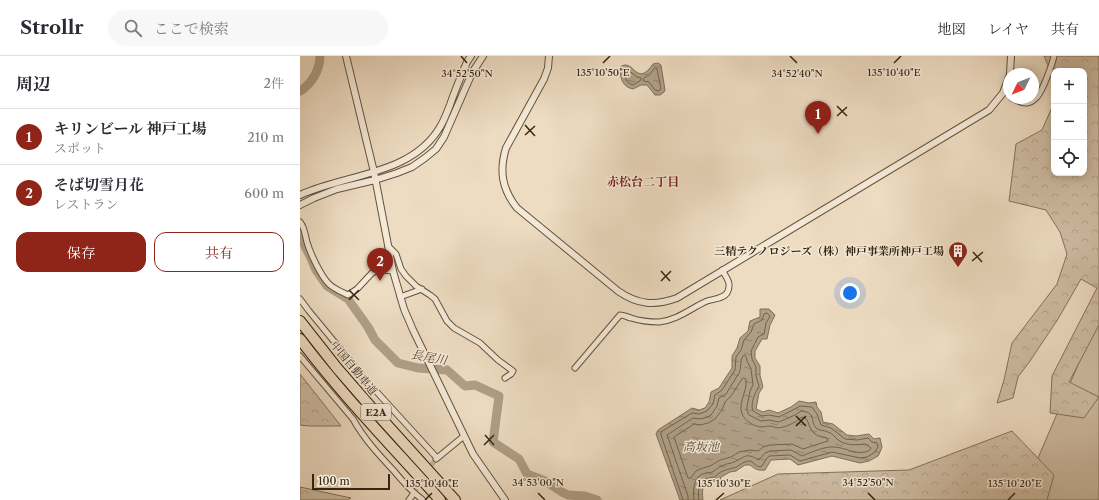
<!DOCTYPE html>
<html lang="ja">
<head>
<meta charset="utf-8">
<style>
	:root { --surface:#fff; --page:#f7f7f7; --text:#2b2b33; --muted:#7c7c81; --line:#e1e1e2; --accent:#8f2418 }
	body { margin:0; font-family:"Libre Caslon Text","Noto Serif JP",serif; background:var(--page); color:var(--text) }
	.controls { position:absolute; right:12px; top:12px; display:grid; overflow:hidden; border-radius:8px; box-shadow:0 2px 10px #0003 }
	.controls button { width:36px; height:36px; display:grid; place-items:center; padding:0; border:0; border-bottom:1px solid var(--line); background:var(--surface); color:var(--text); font:20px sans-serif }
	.compass { position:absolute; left:703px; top:12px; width:36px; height:36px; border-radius:50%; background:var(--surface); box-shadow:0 2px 10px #0003; rotate:227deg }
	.scale { position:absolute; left:12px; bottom:10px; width:78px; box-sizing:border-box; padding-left:4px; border:2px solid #362611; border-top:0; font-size:11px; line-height:14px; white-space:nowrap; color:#362611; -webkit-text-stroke:3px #f4e8d7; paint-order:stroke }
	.you { position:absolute; left:550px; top:237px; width:14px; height:14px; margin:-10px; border:3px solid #fff; border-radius:50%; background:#1a73e8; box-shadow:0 0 0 6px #1a73e833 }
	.badge { display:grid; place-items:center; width:26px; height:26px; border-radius:50%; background:var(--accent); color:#fff; font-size:13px; font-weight:700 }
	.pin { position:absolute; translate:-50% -33px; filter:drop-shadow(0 1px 2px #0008) }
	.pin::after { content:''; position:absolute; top:21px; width:14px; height:12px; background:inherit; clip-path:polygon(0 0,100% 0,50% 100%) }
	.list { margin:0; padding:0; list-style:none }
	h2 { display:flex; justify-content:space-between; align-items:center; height:52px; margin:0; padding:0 16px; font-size:17px }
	h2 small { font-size:13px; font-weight:400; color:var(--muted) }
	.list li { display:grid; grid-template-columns:26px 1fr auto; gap:12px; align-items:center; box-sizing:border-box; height:56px; padding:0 16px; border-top:1px solid var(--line) }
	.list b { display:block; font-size:15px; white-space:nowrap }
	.list p { margin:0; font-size:13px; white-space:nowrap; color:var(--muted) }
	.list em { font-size:13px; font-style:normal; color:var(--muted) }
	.actions { display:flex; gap:8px; padding:12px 16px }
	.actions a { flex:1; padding:9px 0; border:1px solid var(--accent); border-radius:12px; text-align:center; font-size:14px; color:var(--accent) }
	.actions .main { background:var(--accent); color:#fff }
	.icon { flex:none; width:22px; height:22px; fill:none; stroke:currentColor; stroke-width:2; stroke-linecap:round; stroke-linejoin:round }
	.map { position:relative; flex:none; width:799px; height:444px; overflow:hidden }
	header { display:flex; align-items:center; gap:24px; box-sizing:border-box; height:56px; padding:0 20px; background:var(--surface); border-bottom:1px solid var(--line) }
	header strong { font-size:19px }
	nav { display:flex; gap:22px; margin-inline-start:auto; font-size:14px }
	.search { width:280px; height:36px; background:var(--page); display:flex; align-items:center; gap:10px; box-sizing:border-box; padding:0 14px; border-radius:22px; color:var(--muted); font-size:15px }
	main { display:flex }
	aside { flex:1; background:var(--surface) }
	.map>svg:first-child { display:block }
	.grass { fill:#cfbda4; stroke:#82725a }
	.forest { fill:url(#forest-crowns); stroke:#82725a }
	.water { fill:url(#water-ripples); stroke:#7f6e57 }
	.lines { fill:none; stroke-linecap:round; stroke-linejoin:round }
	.shore { stroke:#72624c; stroke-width:1 }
	.river { stroke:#af9e86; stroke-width:9 }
	.minor-tunnel { stroke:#c9b89f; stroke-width:5; stroke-dasharray:5 2.5; stroke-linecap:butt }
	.minor-casing { stroke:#64543d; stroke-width:7 }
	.tertiary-casing { stroke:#64543d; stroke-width:8 }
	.motorway-casing { stroke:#362611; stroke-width:12 }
	.minor { stroke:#f4e8d7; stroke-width:5 }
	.tertiary { stroke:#f4e8d7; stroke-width:6 }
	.motorway { stroke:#eedcc2; stroke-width:10 }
	.ticks { fill:none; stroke:#362611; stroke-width:1.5 }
	.labels { text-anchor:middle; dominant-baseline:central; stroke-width:3; stroke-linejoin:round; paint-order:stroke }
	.shield { fill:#f4e8d7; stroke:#6f604c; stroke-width:1 }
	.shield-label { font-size:10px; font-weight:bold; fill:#362611 }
	.poi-label { font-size:11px; font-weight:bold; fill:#362611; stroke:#f4e8d7; text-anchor:end }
	.street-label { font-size:11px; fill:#362611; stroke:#f4e8d7 }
	.neighbourhood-label { font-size:12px; font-weight:bold; fill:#7a1f14; stroke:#f4e8d7 }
	.water-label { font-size:12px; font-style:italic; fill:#5a4a34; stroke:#f4e8d7 }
	.ticks-label { font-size:10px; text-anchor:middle; fill:#362611; stroke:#f4e8d7; stroke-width:3; stroke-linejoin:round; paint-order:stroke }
</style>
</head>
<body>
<header>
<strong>Strollr</strong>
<div class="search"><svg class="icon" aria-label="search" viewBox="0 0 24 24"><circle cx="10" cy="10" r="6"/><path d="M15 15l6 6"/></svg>ここで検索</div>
<nav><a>地図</a><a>レイヤ</a><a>共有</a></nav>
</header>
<main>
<aside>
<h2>周辺<small>2件</small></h2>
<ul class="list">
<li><span class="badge">1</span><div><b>キリンビール 神戸工場</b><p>スポット</p></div><em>210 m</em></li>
<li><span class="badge">2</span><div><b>そば切雪月花</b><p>レストラン</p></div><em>600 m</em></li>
</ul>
<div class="actions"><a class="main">保存</a><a>共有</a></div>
</aside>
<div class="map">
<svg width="799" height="444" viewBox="0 0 799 444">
	<defs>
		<pattern id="forest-crowns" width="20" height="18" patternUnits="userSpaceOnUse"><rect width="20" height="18" fill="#cfbda4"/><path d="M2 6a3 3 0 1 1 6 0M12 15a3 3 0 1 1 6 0" fill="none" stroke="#b2a28c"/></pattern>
		<pattern id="water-ripples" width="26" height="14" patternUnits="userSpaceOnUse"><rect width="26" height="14" fill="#af9e86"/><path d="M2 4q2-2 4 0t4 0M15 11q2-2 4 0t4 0" fill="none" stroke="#8f816c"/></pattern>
	</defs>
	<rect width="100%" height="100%" fill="#eedcc2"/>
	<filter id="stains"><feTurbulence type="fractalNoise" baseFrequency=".005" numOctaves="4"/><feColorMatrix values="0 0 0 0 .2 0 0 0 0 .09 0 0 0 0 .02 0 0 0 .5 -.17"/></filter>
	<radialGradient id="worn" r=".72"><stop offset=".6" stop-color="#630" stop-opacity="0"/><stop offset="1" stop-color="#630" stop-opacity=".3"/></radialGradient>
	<path class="grass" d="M799,260V444H720Z"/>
	<path class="forest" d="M744,0H799V269L769,326L799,341L784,362L750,357L752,320L797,232L781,223L758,263L730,305L718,321L713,342L697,347L704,324L712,287L757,228L767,198L760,176L746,154L709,145L716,88L742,74L754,47V117H784V15H754V23Z
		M0,318L41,370H9L0,369Z
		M712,375L754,419L747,444H420L478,418L609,414Z
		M0,431L51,442L47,444H0Z"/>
	<path class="water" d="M358,7L361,9L365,34L364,36L360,39H355L347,29H341L333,33C322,31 320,21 320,11C334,1 336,33 353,8Z
		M460,253H469L475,259L470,269L467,283H462L455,295V302L460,310V319L463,331L459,337L456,353L463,356L469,354L478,357L491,351L499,345L509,347L516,346L517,351L521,356L523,366L533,368L547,379L556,380L569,378L574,383L580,382L582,391L580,396L578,400L569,405L560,407L532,400L498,409L490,403L471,404L465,414C458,415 455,413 450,409H445L436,415L430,416L421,421L419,426L413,425L406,426C402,432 402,437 403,444H380L356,378L358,374L392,352L399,354L405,352L409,346L411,336L419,332L432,312V300L437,292L440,282L448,275L450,265L460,261Z"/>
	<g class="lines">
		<path class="shore" d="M325,13H327L337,21L341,22V24L333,29C327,28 322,19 325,13Z
			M354,13L356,12L357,13L361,33L358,35L355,34L349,26L344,25L343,24L344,22L349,19Z
			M444,322L446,323C448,331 440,344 441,354C442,363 452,370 461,371C464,371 467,370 470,370C475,371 478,373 483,371C489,370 497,365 502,361C510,362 507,371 514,377C517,380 522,381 527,382L528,385L503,393L492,388L470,389L463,391L458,395L450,394L439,396L431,401L420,404L410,410L400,413L396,415L391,422H388L374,381L394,368L400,369L408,367L415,363L422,354L425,346L431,340L442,323Z
			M383,444L361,379V376L392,357L399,358L407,355L413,348L415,339L422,334L435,314L436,301L441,294L444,284L451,276L454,268L462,264L464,258L467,257L470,260L466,267L464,278L458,281L451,295L452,303L456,311V320L459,330C455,337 450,347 453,355L462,360L469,359L479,361L493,354L500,350L512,351L517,358L521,369L531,372L545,383L557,384L568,382L572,386L577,387L578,391L575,396L567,401L560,402L532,396L500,405L490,399L469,400L467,402L462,410L460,411L457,410L451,405C441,405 440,411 433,412C425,414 420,415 415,421L404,423C398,430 398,435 399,444
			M388,444V440L367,379L393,362L400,363L408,361L411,359L417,350L419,342L426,338L439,317C442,311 439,304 444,299L446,300L447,305L451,313L453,329L450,335L447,351V355L449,359L461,365L469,364L479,366L495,359L501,355C517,357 509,363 516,372C520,375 524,374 528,376C532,377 535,381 538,384C547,390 556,389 566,388L571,392L570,394C558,401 546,391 533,391C526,390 509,397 502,400L491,394L470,395L465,397L459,404C445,396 446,401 434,406C431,408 427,407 424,409C420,410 417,413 414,415C409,418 404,416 399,420C393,427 393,435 394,444"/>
		<path class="river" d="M0,35C12,28 20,13 20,0
			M0,171L2,184L11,202L16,214L27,230L48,243L68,271L75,284L98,307L118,312L147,314L165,330L175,329L199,340L193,386L219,403L227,418L245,425L262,436L268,439L285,440L297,444"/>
		<path class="minor-tunnel" d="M127,416L135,404
			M114,437L123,422"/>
		<defs>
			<path id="minor" d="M712,42C716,44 722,48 727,47C730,47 735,43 737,41C743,34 752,9 754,0
				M0,166C5,172 5,179 7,186C10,197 21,220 29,228C34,233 42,236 48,239L57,233L72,217L76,215L83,214L93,215
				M88,190L96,198L101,213L106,220L116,230L130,239L135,243L147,265L154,272L180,287L198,304L213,315L211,318L205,322
				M100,241L122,233
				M0,243L9,255L65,323L137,402
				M0,300L53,363C64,383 79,399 94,415C103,426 112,436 123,444
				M275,312L320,259C324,259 327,261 331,262C340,265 350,266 359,266C378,264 391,252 407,245C413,243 423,243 427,237C432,228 427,222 422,214
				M136,403L164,380
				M109,444L114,437"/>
			<path id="tertiary" d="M46,0L74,116L93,215L104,253L113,274L173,398L205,444
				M249,0L248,12L244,23L206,92C199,115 202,133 217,152L318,235C338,249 355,250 377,242L689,54L703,37L709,21
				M710,18L711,0
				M0,139C46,118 112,119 140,71C144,65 147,56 150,49C155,34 161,20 167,6L171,0
				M0,149L14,142L37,133L75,124L97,117L112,111L125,102L136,93L144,81L172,17L183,0"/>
			<path id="motorway" d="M0,265L37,312L70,350L155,444
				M0,283C43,340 93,391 140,444"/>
		</defs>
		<use href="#minor" class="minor-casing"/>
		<use href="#tertiary" class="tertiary-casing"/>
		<use href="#motorway" class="motorway-casing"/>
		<use href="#minor" class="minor"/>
		<use href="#tertiary" class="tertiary"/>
		<use href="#motorway" class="motorway"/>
	</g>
	<path class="ticks" d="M161,0L167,7M490,0L497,7M303,7L310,0M594,7L601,0M537,50L547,60M537,60L547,51M225,69L235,80M225,79L235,70M673,196L682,206M672,205L683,196M361,215L370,225M361,225L371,215M49,234L59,244M49,244L59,234M496,360L506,370M496,370L506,360M185,379L194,389M184,389L194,379M238,437L245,444M568,437L575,444M125,444L132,437M416,444L424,437M708,444L715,437"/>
	<defs>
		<symbol id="building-pin" viewBox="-11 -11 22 30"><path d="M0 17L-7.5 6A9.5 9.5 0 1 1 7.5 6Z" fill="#8f2418" stroke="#f4e8d7"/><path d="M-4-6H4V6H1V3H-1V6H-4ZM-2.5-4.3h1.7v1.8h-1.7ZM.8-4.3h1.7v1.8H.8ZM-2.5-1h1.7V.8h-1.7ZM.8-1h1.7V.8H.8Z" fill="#fff"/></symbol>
	</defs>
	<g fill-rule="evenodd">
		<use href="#building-pin" x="647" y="184" width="22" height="30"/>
	</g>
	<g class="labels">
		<rect class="shield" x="61" y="348" width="30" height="16" rx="3"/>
		<g class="shield-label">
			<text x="76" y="356">E2A</text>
		</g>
		<g class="poi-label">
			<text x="644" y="195">三精テクノロジーズ（株）神戸事業所神戸工場</text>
		</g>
		<g class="street-label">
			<text transform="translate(54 312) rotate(50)">中国自動車道</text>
		</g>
		<g class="neighbourhood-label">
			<text x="343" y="125">赤松台二丁目</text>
		</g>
		<g class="water-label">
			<text transform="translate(129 301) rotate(10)">長尾川</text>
			<text x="401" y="390">高坂池</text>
		</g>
	</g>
	<g class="ticks-label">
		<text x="303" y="20">135°10'50"E</text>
		<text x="594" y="20">135°10'40"E</text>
		<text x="167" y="21">34°52'50"N</text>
		<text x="497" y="21">34°52'40"N</text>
		<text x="238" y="430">34°53'00"N</text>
		<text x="568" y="430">34°52'50"N</text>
		<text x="132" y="431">135°10'40"E</text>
		<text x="424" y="431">135°10'30"E</text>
		<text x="715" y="431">135°10'20"E</text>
	</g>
	<rect width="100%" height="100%" filter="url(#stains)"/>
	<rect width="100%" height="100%" fill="url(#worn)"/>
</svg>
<div class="controls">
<button>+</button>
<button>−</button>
<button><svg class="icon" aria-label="locate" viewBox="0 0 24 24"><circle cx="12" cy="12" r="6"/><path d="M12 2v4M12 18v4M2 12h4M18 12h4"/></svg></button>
</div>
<svg class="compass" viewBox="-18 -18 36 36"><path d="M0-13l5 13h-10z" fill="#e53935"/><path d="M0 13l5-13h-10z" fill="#7c7c81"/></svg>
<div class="scale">100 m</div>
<div class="you"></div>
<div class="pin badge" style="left:518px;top:78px">1</div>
<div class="pin badge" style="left:80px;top:225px">2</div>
</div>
</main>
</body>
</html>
